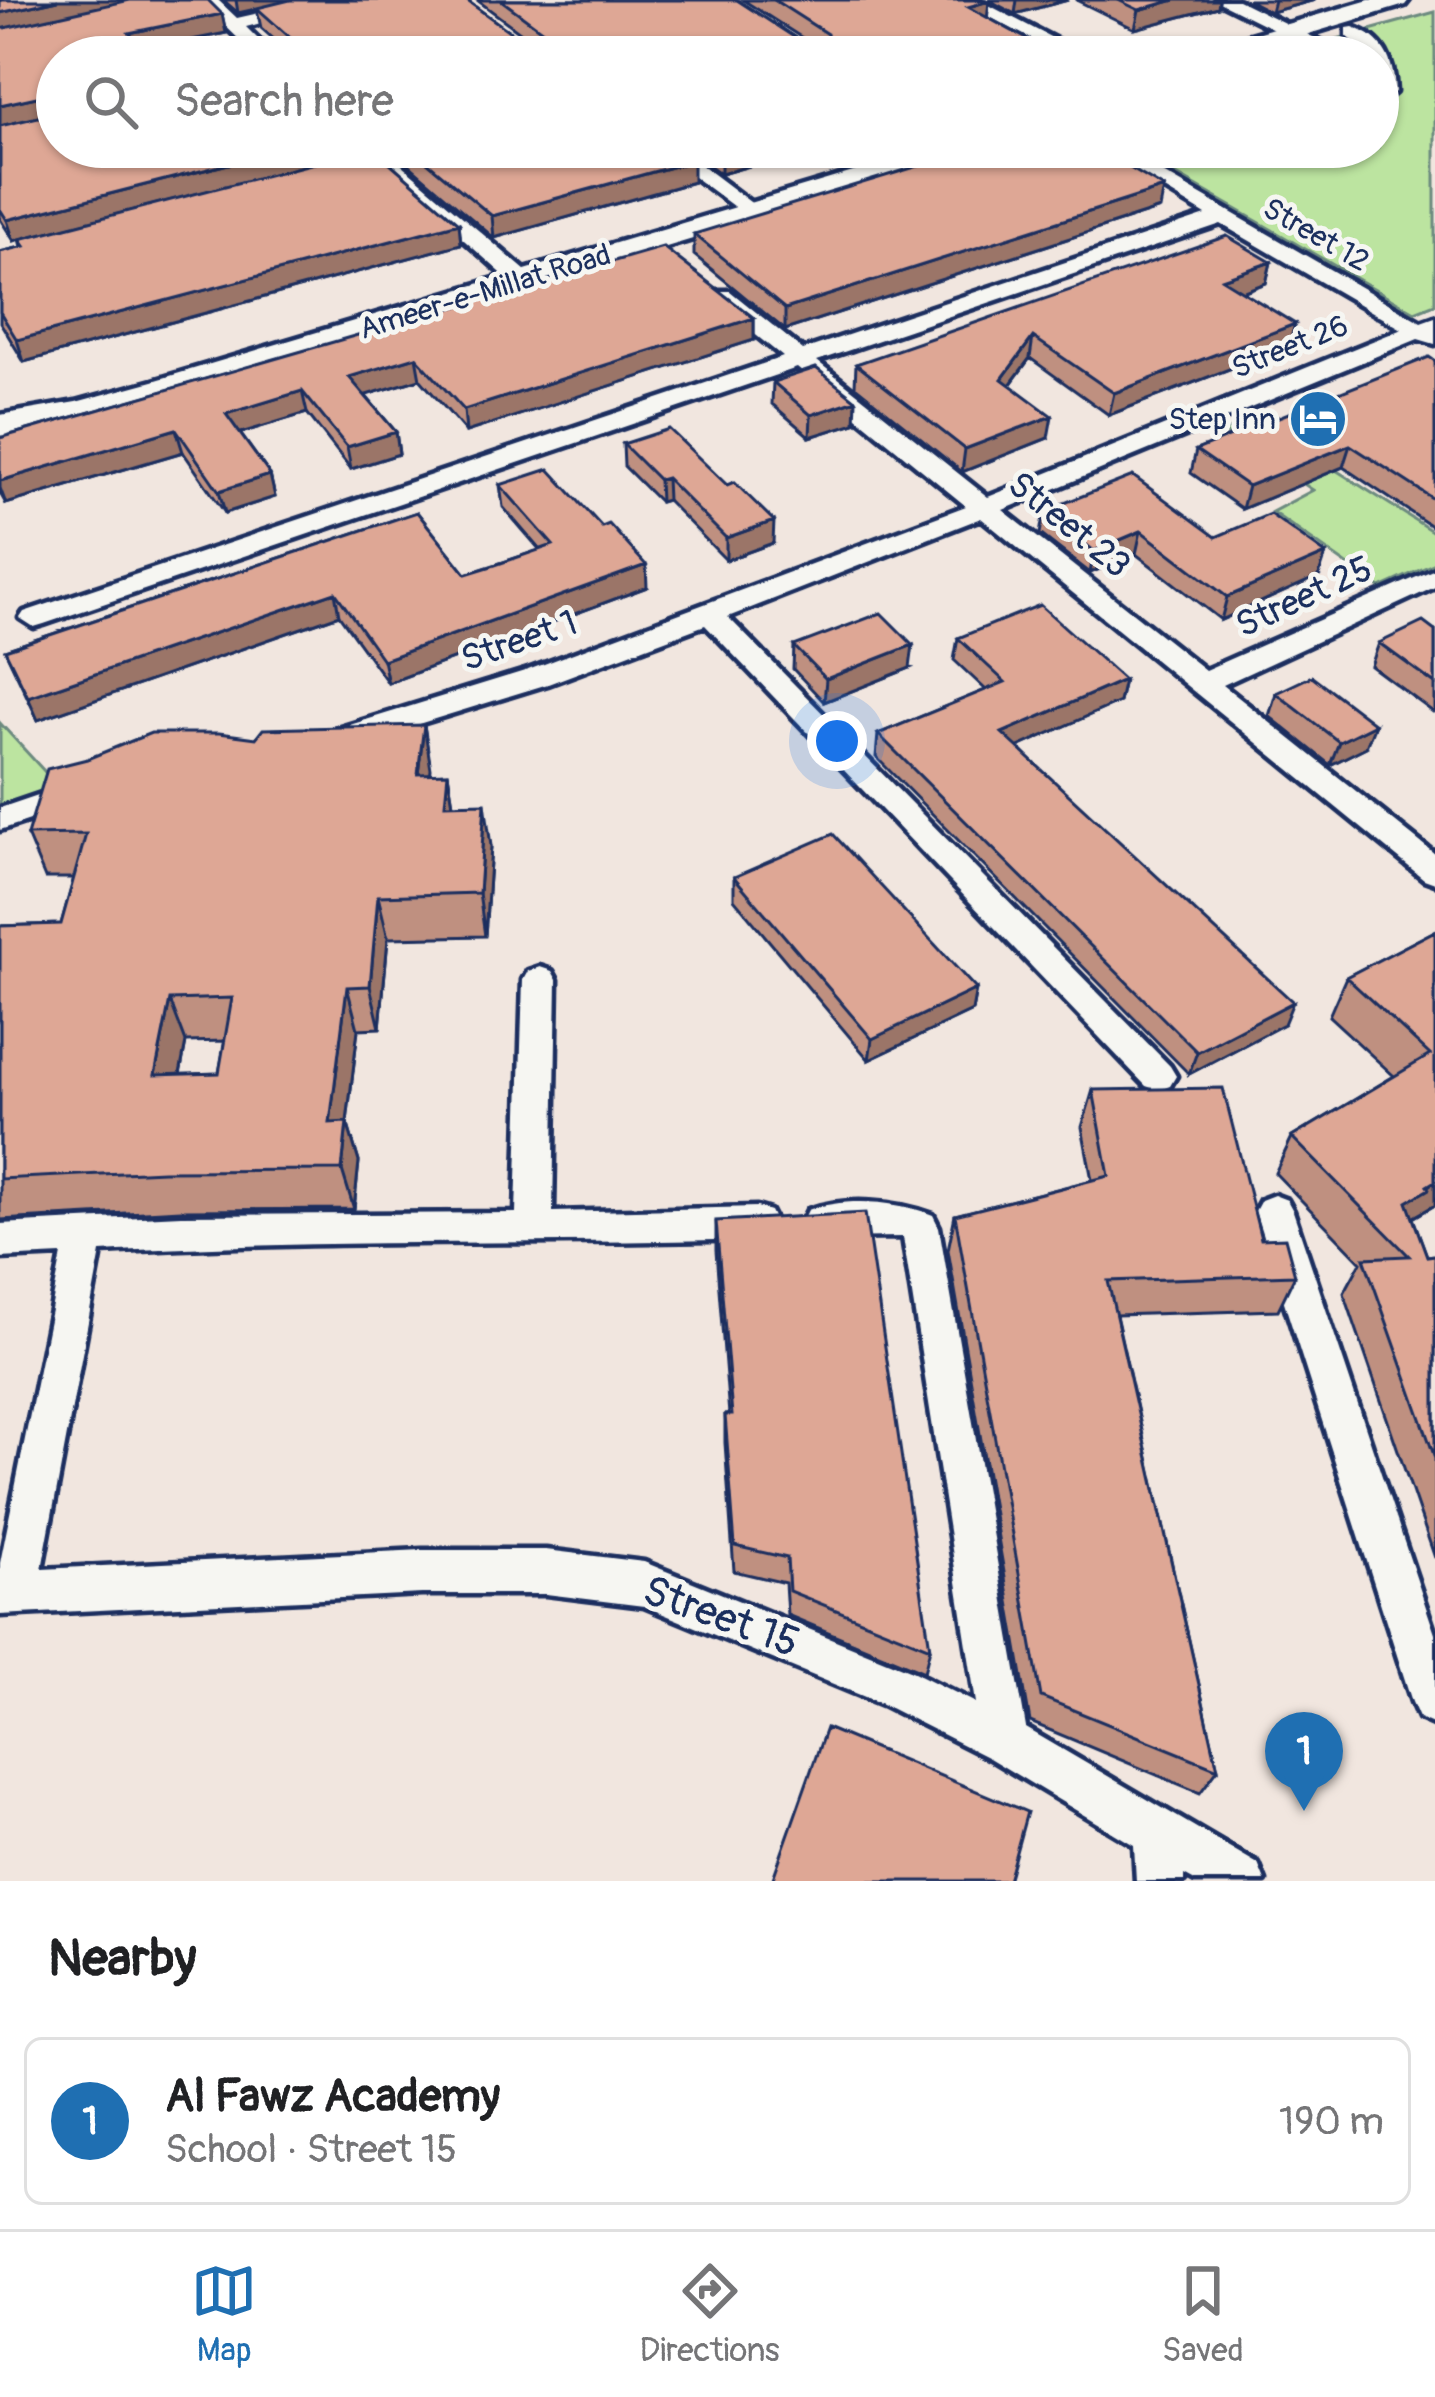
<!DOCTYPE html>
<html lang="en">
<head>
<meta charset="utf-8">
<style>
	:root { --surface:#fff; --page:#f2f2f2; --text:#202124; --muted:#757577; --line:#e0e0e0; --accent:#1f6fb2 }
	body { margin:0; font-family:Pangolin,sans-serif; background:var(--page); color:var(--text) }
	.you { position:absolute; left:837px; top:741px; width:42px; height:42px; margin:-30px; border:9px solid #fff; border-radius:50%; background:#1a73e8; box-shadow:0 0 0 18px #1a73e833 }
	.badge { display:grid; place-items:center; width:78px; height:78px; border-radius:50%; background:var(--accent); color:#fff; font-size:39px; font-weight:700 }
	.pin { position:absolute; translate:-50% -99px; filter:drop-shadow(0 3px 6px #0008) }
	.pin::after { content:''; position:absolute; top:63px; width:42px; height:36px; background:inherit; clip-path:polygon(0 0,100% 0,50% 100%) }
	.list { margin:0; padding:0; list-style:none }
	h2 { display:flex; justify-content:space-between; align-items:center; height:156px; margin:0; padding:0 48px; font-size:51px }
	h2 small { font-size:39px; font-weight:400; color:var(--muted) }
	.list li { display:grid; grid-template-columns:78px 1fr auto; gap:36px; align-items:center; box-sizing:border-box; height:168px; margin:0 24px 24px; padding:0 24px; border:3px solid var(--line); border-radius:18px }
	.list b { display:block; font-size:45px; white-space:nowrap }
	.list p { margin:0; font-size:39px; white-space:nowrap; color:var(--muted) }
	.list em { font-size:39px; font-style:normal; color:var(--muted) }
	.icon { flex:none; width:66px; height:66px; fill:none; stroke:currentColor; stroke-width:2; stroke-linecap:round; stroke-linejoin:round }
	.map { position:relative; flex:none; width:1435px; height:1881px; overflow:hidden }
	.search { position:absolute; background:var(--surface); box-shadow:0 3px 9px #0004; left:36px; right:36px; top:36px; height:132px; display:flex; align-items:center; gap:30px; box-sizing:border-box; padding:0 42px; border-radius:66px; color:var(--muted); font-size:45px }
	.sheet { height:348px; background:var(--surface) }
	nav { display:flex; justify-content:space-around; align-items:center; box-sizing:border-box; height:168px; border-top:3px solid var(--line); background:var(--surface); font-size:33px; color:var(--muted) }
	nav a { display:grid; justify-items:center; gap:6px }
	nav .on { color:var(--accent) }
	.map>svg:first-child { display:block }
	.green { fill:#bce4a0; stroke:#6c8a7f; stroke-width:3 }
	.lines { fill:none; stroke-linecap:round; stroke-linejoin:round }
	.street-casing { stroke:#1b2f5e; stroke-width:9 }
	.secondary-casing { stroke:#1b2f5e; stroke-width:9 }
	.street { fill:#f6f6f2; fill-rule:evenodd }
	.secondary { fill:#f6f6f2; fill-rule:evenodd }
	.wall { fill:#bf9080; stroke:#1b2f5e; stroke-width:3; fill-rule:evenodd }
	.shaded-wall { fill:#9b7568; stroke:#1b2f5e; stroke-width:3 }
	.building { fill:#dea795; stroke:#1b2f5e; stroke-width:3; fill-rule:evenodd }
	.labels { text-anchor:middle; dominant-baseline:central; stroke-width:10; stroke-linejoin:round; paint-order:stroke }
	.far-street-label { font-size:30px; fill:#1b2f5e; stroke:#f6f6f2 }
	.far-poi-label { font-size:30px; fill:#1b2f5e; stroke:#f6f6f2; text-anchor:end }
	.street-label { font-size:36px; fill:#1b2f5e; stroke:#f6f6f2 }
	.near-street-label { font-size:42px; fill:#1b2f5e; stroke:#f6f6f2 }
</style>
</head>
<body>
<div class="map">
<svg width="1435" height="1881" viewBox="0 0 1435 1881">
	<rect width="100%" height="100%" fill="#f1e6df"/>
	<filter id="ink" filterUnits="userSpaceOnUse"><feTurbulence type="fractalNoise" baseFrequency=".00833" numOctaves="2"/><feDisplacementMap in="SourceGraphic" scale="24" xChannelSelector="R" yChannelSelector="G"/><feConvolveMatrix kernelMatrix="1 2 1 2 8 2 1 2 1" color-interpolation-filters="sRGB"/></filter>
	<g filter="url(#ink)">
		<path class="green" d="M1435,12V304L1415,312L1128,147H1378V57H1272Z
			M1254,418L1435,533V563L1380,588L1272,512L1313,490L1224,432Z
			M0,723L67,796L0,809Z"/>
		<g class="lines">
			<defs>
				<path id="street" d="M199,0H218L237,18L316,0H348L246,27L276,57H257Z
					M957,0H979L1089,57H1066Z
					M1215,0H1238L1325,43L1310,47Z
					M1353,27C1384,38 1394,60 1395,92L1378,106V57H1371L1347,36V28Z
					M359,147H381L533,277V287H517Z
					M654,147H677L762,211L745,215Z
					M1094,147H1118L1421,322L1435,317V344L1418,339L1003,510L1205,670L1435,569V587L1223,685L1435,854V883L1424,879L981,518L728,617L1170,1066L1176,1076L1170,1086L1158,1090L1146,1086L705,625L548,684L347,746H327L322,739L327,732L528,670L966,506L797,368L44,624L34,627L20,618L24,612L783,357L714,301V291H730L803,350L1206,215ZM1221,224L1402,329L988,497L817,361Z
					M79,781L90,784L94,792L90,800L0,830V808Z
					M540,967L552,971L557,980L553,1212L757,1207L770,1211L776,1223L770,1235L757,1239C539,1245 319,1239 101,1252L42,1569L422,1550H546L644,1562L914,1672L976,1703L903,1237L821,1238L808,1234L802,1222L808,1210C845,1197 897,1201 933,1215L939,1227L1026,1728L1258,1864L1265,1881H1195L1184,1875V1881H1136L1134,1845L989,1758L882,1704L644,1606L546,1594H422L0,1615V1563L62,1255L0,1258V1224L181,1215L516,1213L523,980L528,971Z
					M1274,1195L1287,1200L1293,1211L1435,1634V1725L1419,1718L1412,1702L1255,1211L1261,1200Z"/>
				<path id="secondary" d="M1369,0H1409L1405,5L1232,57H1191L1195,51Z
					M937,147H981L977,153L177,395L80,423L0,437V415L76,402L153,381Z"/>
			</defs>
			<use href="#street" class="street-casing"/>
			<use href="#secondary" class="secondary-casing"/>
			<use href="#street" class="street"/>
			<use href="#secondary" class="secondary"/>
		</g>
		<path class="wall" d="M0,0L222,14L226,33L145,50L57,147H357L358,152L459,223L461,244L24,362L0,322V252L22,247L20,239L14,241L0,219Z
			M223,0H466L523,41H532L477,0H737L800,41H807L743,0H986L989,1L987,17L1060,57H294L261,28L257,9L238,13Z
			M989,0H1068L1015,14Z
			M1076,0H1219L1218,7L1135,29Z
			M1248,0H1315L1271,12Z
			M388,147H674L693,182L494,238Z
			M684,147H816L721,174Z
			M1160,209L785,330L694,255V234Z
			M1271,262L1266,283L1242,292L1289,346L1109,415L1030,358L1010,385L1048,438L962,472L855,386L856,364Z
			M612,263L754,318V340L466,432L420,379L365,395L396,432L399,454L351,469L307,413L240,433L270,475L275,497L225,513L183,452L6,504L0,493V438Z
			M1435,361V524L1431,526L1343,467L1242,509L1191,473L1196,450Z
			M773,382L855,423L810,437L772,404Z
			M623,444L727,485L773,543L726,560L667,500L660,502L624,466Z
			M500,485L647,587L388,683L339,615L38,720L5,650L417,512L466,574L540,550L503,507Z
			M1044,511L1216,537L1319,576L1221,620L1136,554L1090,573L1040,534Z
			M1435,631V711L1433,712L1371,666L1379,643Z
			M958,638L1124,680L1119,702L1018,747L1284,1024L1189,1074L876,757L878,734L986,690L954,660Z
			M794,646L910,668L824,702L793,669Z
			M1276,693L1366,747L1330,765L1269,716Z
			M424,725L431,774L448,773L453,804L491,846L485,936L388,938L380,1028L358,1029L347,1122L359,1162L354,1209L181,1210L0,1220V926L61,924L74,878H45L27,835L256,738ZM225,1041L219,1073L180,1075L186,1042Z
			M734,877L976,989L972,1011L869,1060L734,899Z
			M1435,931V1205L1413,1218L1427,1256L1435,1255V1558L1344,1293L1361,1262L1275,1173L1292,1137L1394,1076L1329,1016L1346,977Z
			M1093,1090L1261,1239L1295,1275L1278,1310L1116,1315L1218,1769L1200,1793L1030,1722L948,1250L955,1215L1092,1180L1082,1127Z
			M716,1221L930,1648L924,1672L787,1615L785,1583L734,1571L725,1443V1415H729L716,1251Z"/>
		<path class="shaded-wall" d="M58,0H145L0,34V13Z
			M236,0H296L238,13Z
			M1017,0H1068L1015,14Z
			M1175,0H1219L1218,7L1135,29L1139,10Z
			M1274,0H1315L1271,12Z
			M989,1L987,21L968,7Z
			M222,14L226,33L133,52L129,33Z
			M50,94L56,114L0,126V105Z
			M295,147H357L358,152L14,241L7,220Z
			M744,147H816L721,174V154Z
			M693,161V182L494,238L492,216Z
			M1164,188L1160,209L785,330V309Z
			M459,223L461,244L24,362L17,340Z
			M1271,262L1266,283L1217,301L1222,279Z
			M754,318V340L466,432L464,410Z
			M1295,324L1289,346L1109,415L1114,393Z
			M1033,337L1030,358L998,401L1002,379Z
			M416,357L420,379L353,399L349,377Z
			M302,391L307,413L231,436L226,414Z
			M856,400L855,423L810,437L811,415Z
			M1052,416L1048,438L962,472L965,449Z
			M176,429L183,452L6,504L0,488V481Z
			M396,432L399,454L351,469L347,447Z
			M1350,445L1343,467L1242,509L1248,486Z
			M270,475L275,497L225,513L219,491Z
			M666,478L667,500L660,502L659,480Z
			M774,521L773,543L726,560V538Z
			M1141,531L1136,554L1090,573L1094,551Z
			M1326,554L1319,576L1221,620L1227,597Z
			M646,565L647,587L388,683L383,660Z
			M335,592L339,615L38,720L28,697Z
			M913,645L910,668L824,702L826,679Z
			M1124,680L1119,702L998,756L1002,733Z
			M1375,724L1366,747L1330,765L1339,742Z
			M424,725L431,769L426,817L418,774Z
			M448,773L455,817L445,804Z
			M485,803L491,846L485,936L479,893Z
			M378,896L388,938L380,1028L370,986Z
			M347,987L358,1029L342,1164L330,1123Z
			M976,989L972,1011L869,1060L872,1039Z
			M170,1000L186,1042L172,1116L155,1075Z
			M1293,1002L1284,1024L1189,1074L1197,1052Z
			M347,1122L359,1162L354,1209L342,1170Z
			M1435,1181V1205L1412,1218L1407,1202Z"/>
		<path class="building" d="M0,0H58L0,13Z
			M130,0H208L222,14L129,33L152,57H57V147H295L7,220L0,209V126L55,113L56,98L50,94L0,105V29Z
			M290,0H466L523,41L547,42L551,37L501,0H737L800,41L828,40L827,34L774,0H986L989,1L968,7L1060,57H312L257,8Z
			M1118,0H1175L1139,10Z
			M409,147H674L693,161L492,216Z
			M712,147H744L721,154Z
			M981,147H1094L1164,188L785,309L694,234Z
			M373,148L459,223L17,340L0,312V252L25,246L20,239Z
			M1227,236L1271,262L1222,279L1295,324L1114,393L1033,337L1002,379L1052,416L965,449L856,364Z
			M663,247L754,318L464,410L416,357L349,377L396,432L347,447L302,391L226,414L270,475L219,491L176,429L0,481V438Z
			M1429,357L1435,361V500L1350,445L1248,486L1196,450Z
			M816,368L856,400L811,415L773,382Z
			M669,429L727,485L734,482L774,521L726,538L666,478L659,480L623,444Z
			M549,469L602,527L609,524L646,565L383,660L335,592L28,697L5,650L417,512L466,574L495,565L553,545L500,485Z
			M1133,476L1216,537L1270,514L1326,554L1227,597L1141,531L1094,551L1044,511Z
			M1040,605L1124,680L1002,733L1293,1002L1197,1052L878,734L1005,682L958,638Z
			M881,613L913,645L826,679L794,646Z
			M1423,622L1435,631V684L1379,643Z
			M1312,676L1375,724L1339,742L1276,693Z
			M424,725L418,774L448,773L445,804L485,803L479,893L378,896L370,986L347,987L330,1123L347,1122L342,1170L163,1171L0,1179V926L61,924L86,834L27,835L47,769L87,759L151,733H219L256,738L263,729ZM232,998L219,1073L155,1075L170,1000Z
			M833,834L976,989L872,1039L734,877Z
			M1435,931V1181L1427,1186L1429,1189L1407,1202L1427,1256L1435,1255V1458L1364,1258L1409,1256L1292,1137L1430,1055L1346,977Z
			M1223,1088L1261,1239L1285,1238L1295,1275L1108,1281L1218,1769L1041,1697L955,1215L1109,1176L1093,1090Z
			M865,1213L930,1648L789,1591L787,1558L735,1546L725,1415H732L716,1221Z
			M826,1728L1027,1812L1008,1881H772Z"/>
	</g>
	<defs>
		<symbol id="hotel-disc" viewBox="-11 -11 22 22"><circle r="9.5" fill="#1f6fb2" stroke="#f6f6f2"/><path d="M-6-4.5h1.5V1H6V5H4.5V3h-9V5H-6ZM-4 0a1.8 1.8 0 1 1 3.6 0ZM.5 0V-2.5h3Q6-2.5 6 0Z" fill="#fff"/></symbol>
	</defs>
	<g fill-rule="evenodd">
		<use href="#hotel-disc" x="1285" y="386" width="66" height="66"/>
	</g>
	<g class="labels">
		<g class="far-street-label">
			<text transform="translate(1316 235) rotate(30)">Street 12</text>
			<text transform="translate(485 292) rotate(-17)">Ameer-e-Millat Road</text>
			<text transform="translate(1290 347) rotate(-22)">Street 26</text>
		</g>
		<g class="far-poi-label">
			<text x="1276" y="419">Step Inn</text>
		</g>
		<g class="street-label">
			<text transform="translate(1069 525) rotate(39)">Street 23</text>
			<text transform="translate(1304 597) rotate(-25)">Street 25</text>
			<text transform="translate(519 641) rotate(-19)">Street 1</text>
		</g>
		<g class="near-street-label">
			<text transform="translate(721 1617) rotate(20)">Street 15</text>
		</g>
	</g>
</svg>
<div class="you"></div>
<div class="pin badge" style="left:1304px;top:1811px">1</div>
<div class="search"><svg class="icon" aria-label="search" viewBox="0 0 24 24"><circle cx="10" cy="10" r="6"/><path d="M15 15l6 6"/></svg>Search here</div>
</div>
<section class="sheet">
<h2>Nearby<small></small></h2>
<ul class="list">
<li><span class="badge">1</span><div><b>Al Fawz Academy</b><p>School · Street 15</p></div><em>190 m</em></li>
</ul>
</section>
<nav>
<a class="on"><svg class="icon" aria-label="map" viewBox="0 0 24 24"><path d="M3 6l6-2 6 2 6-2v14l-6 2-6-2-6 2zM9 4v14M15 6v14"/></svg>Map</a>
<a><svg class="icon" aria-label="directions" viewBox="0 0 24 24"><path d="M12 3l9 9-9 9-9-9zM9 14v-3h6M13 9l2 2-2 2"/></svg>Directions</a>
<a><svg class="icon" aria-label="saved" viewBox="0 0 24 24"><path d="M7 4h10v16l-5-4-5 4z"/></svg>Saved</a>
</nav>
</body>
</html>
